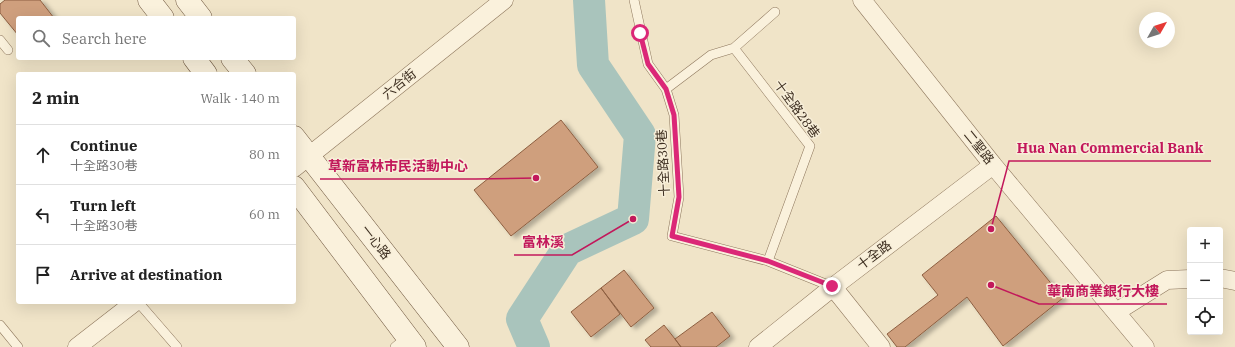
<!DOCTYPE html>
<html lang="en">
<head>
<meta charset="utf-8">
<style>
	:root { --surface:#fff; --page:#f2f2f2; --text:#222; --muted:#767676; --line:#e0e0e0 }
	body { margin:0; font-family:"IBM Plex Serif","Noto Sans TC",serif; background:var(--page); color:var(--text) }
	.controls { position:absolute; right:12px; bottom:12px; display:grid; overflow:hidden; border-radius:4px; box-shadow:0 4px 16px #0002 }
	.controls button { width:36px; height:36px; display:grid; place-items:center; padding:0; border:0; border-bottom:1px solid var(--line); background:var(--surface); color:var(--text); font:20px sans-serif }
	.compass { position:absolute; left:1139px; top:12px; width:36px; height:36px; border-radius:50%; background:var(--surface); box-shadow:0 4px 16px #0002; rotate:51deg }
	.stop { position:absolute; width:12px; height:12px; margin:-9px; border:3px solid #db2777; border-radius:50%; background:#fff }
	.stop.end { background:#db2777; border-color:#fff; box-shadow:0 1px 4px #0008 }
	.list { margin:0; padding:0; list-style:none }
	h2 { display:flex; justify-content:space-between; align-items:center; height:52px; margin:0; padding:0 16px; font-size:17px }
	h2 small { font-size:13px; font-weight:400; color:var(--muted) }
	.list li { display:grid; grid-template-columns:26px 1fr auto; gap:12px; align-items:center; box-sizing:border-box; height:60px; padding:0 16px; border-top:1px solid var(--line) }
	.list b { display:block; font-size:15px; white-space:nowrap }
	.list p { margin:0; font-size:13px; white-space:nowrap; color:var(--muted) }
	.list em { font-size:13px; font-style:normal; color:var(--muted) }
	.icon { flex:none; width:22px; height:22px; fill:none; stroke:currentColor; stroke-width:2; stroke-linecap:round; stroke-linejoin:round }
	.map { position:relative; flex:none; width:1235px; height:347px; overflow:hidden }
	.search { position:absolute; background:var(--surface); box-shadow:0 4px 16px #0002; left:16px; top:16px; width:280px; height:44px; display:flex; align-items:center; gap:10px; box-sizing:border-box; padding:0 14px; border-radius:4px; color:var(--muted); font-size:15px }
	.panel { position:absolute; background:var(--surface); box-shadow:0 4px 16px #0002; left:16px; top:72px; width:280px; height:232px; border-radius:4px }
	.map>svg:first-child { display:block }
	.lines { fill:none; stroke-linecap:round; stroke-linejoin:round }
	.river { stroke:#a9c4bc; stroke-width:32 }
	.building { fill:#cf9f7d; stroke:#8d5f41; filter:url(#shadow) }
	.lane-casing { stroke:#8d765c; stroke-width:10 }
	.street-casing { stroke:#8d765c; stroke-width:19 }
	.secondary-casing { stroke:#6f573f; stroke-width:23 }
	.lane { stroke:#faf1dc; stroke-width:9 }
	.street { stroke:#faf1dc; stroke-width:18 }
	.secondary { stroke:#faf1dc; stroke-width:22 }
	.route { stroke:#db2777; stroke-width:5 }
	.labels { text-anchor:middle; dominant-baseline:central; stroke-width:3; stroke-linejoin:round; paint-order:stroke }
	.street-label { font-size:13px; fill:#3d2e20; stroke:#f7eed8 }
	.leader { fill:none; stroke:#c2185b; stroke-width:1.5 }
	.callout-dot { fill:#c2185b; stroke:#f7eed8; stroke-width:1.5 }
	.callout-label { font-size:14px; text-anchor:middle; font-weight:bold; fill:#c2185b; stroke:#f7eed8; stroke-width:3; stroke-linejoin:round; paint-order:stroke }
</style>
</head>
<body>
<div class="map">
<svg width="1235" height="347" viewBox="0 0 1235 347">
	<defs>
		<filter id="shadow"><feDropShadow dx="4.5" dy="2.5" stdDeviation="2" flood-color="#0004"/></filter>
	</defs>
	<rect width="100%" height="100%" fill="#f0e4c8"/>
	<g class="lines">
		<path class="river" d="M534,347L522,319L567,250L633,219L640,135L593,65L589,0"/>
	</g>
	<path class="building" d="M5,0H40L54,18H18V35L0,13V4Z
		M561,120L598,167L511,236L474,190Z
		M996,216L1063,298L1003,346L967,297L905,347H897L887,334L938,295L922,275Z
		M624,270L654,308L631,327L601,288Z
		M601,288L620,314L591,337L571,312Z
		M712,312L730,336L716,347H681L675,339Z
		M664,325L675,339L681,347H651L645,340Z"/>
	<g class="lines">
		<defs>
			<path id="lane" d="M634,0L648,64L666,89L674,115L679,197L672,236L768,261L833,287
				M0,40L8,50
				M734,48L810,146L768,261
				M666,89L711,55L734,48L775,12
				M138,302L177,347
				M0,325L18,347
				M395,347L407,337"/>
			<path id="street" d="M862,0L993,165L1145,347
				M294,168L504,0
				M1220,278L1235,281
				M833,287L881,347
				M1116,312L1167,280L1190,279
				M77,347L135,302
				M758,347L833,287L993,165"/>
			<path id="secondary" d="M149,0L163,18
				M187,0L201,18
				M194,58L206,74
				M232,58L245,74
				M294,137L458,347
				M294,187L415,347"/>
		</defs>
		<use href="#lane" class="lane-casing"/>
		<use href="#street" class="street-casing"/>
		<use href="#secondary" class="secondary-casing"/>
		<use href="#lane" class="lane"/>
		<use href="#street" class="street"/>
		<use href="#secondary" class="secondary"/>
	</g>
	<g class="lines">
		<path class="route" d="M640,33L648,64L666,89L674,115L679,197L672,236L768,261L832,286"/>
	</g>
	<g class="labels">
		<g class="street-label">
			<text transform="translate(399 84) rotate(-39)">六合街</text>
			<text transform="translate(797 109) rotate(54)">十全路28巷</text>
			<text transform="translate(979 147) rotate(51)">二聖路</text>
			<text transform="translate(663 163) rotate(-93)">十全路30巷</text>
			<text transform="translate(376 242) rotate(52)">一心路</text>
			<text transform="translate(874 255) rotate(-37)">十全路</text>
		</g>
	</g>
	<path class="leader" d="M991 229L1009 161H1211M536 178L476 179H320M633 219L572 255H514M991 285L1039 304H1167"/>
	<g class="callout-dot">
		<circle cx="991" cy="229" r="4"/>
		<circle cx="536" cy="178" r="4"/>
		<circle cx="633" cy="219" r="4"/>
		<circle cx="991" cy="285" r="4"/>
	</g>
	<g class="callout-label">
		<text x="1110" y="153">Hua Nan Commercial Bank</text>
		<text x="398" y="171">草新富林市民活動中心</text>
		<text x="543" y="247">富林溪</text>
		<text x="1103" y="296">華南商業銀行大樓</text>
	</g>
</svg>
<div class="controls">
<button>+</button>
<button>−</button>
<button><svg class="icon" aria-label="locate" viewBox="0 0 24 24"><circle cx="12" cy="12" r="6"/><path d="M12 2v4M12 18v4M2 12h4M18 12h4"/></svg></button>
</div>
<svg class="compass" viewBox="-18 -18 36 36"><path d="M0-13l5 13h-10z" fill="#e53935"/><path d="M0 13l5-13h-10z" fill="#767676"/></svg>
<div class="stop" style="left:640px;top:33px"></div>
<div class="stop end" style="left:832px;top:286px"></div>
<div class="search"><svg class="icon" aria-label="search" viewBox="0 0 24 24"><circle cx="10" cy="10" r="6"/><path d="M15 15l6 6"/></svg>Search here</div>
<section class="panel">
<h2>2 min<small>Walk · 140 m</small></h2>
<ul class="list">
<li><svg class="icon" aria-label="ahead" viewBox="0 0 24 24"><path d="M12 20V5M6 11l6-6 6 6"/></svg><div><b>Continue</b><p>十全路30巷</p></div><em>80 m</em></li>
<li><svg class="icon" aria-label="left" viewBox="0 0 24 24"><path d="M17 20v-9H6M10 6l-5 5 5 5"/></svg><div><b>Turn left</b><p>十全路30巷</p></div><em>60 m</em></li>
<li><svg class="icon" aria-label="arrive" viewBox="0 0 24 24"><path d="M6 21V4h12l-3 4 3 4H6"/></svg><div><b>Arrive at destination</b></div></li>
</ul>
</section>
</div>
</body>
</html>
